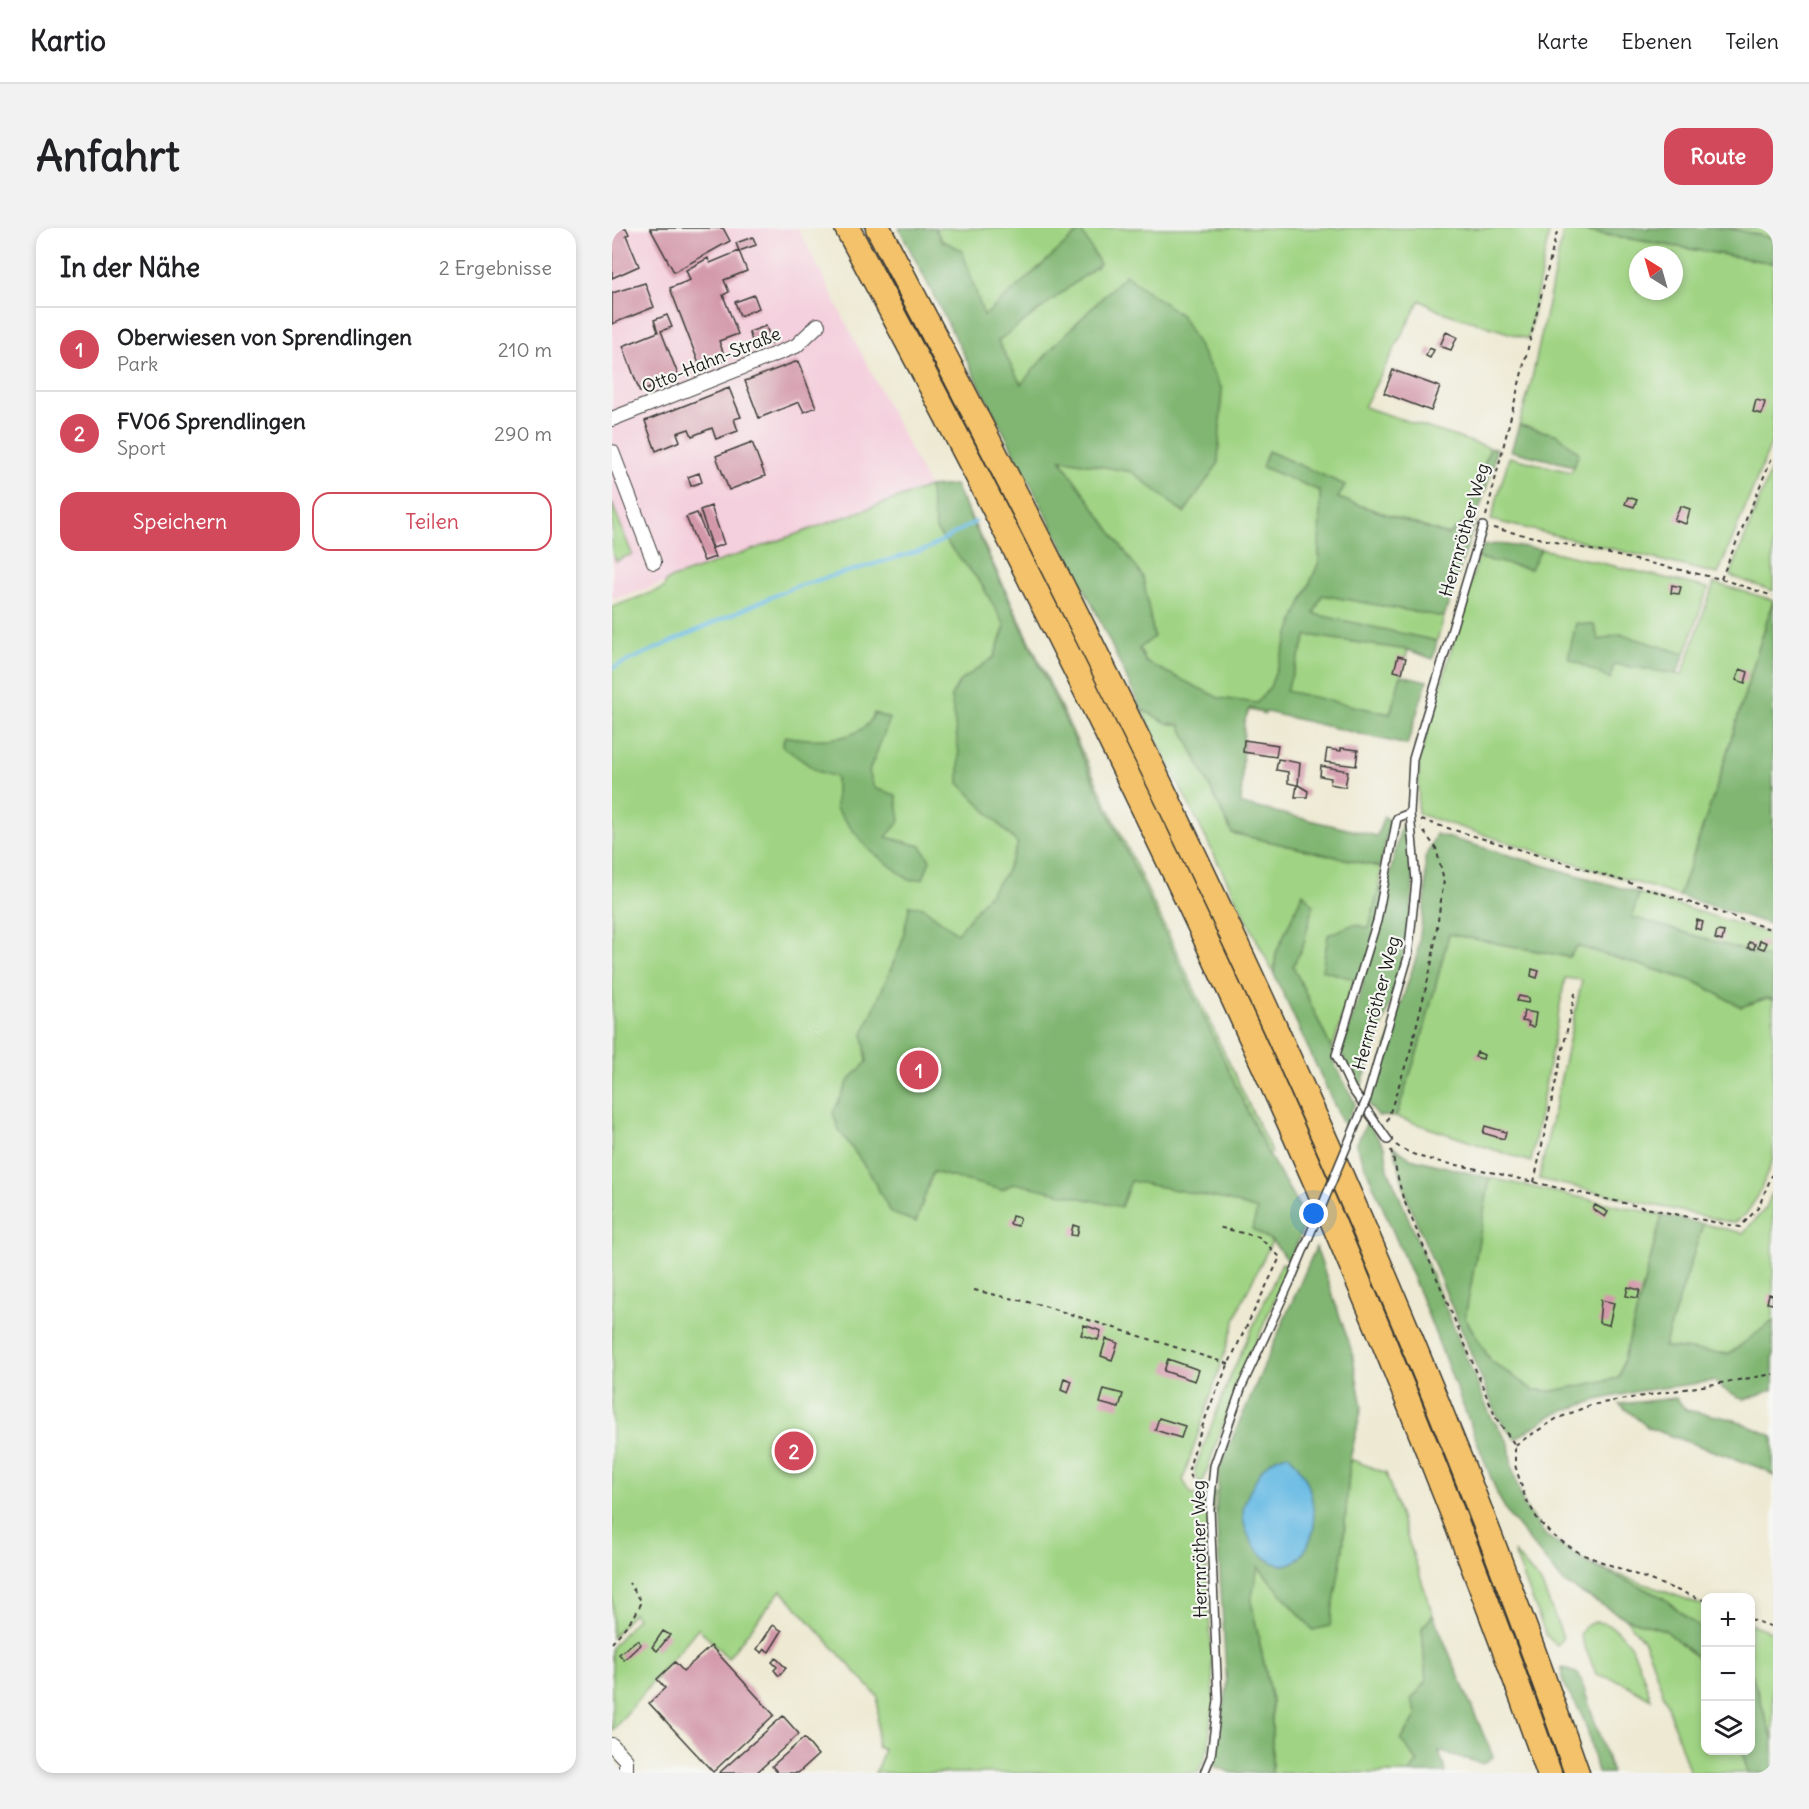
<!DOCTYPE html>
<html lang="de">
<head>
<meta charset="utf-8">
<style>
	:root { --surface:#fff; --page:#f2f2f2; --text:#202124; --muted:#757577; --line:#e0e0e0; --accent:#d1495b }
	body { margin:0; font-family:Delius,sans-serif; background:var(--page); color:var(--text) }
	.controls { position:absolute; right:18px; bottom:18px; display:grid; overflow:hidden; border-radius:12px; box-shadow:0 3px 9px #0003 }
	.controls button { width:54px; height:54px; display:grid; place-items:center; padding:0; border:0; border-bottom:2px solid var(--line); background:var(--surface); color:var(--text); font:30px sans-serif }
	.compass { position:absolute; left:1017px; top:18px; width:54px; height:54px; border-radius:50%; background:var(--surface); box-shadow:0 3px 9px #0003; rotate:323deg }
	.you { position:absolute; left:702px; top:986px; width:21px; height:21px; margin:-15px; border:4px solid #fff; border-radius:50%; background:#1a73e8; box-shadow:0 0 0 9px #1a73e833 }
	.badge { display:grid; place-items:center; width:39px; height:39px; border-radius:50%; background:var(--accent); color:#fff; font-size:20px; font-weight:700 }
	.pin { position:absolute; translate:-50% -50%; border:3px solid #fff; box-shadow:0 2px 6px #0006 }
	.list { margin:0; padding:0; list-style:none }
	h2 { display:flex; justify-content:space-between; align-items:center; height:78px; margin:0; padding:0 24px; font-size:26px }
	h2 small { font-size:20px; font-weight:400; color:var(--muted) }
	.list li { display:grid; grid-template-columns:39px 1fr auto; gap:18px; align-items:center; box-sizing:border-box; height:84px; padding:0 24px; border-top:2px solid var(--line) }
	.list b { display:block; font-size:22px; white-space:nowrap }
	.list p { margin:0; font-size:20px; white-space:nowrap; color:var(--muted) }
	.list em { font-size:20px; font-style:normal; color:var(--muted) }
	.actions { display:flex; gap:12px; padding:18px 24px }
	.actions a { flex:1; padding:14px 0; border:2px solid var(--accent); border-radius:18px; text-align:center; font-size:21px; color:var(--accent) }
	.actions .main { background:var(--accent); color:#fff }
	.icon { flex:none; width:33px; height:33px; fill:none; stroke:currentColor; stroke-width:2; stroke-linecap:round; stroke-linejoin:round }
	.map { position:relative; flex:none; width:1161px; height:1545px; overflow:hidden; border-radius:18px }
	header { display:flex; align-items:center; gap:36px; box-sizing:border-box; height:84px; padding:0 30px; background:var(--surface); border-bottom:2px solid var(--line) }
	header strong { font-size:28px }
	nav { display:flex; gap:33px; margin-inline-start:auto; font-size:21px }
	.intro { display:flex; align-items:center; justify-content:space-between; box-sizing:border-box; height:144px; padding:0 36px }
	h1 { margin:0; font-size:42px }
	.button { padding:15px 27px; border-radius:18px; background:var(--accent); color:#fff; font-size:21px; font-weight:700 }
	main { display:flex; gap:36px; padding:0 36px }
	aside { flex:1; background:var(--surface); border-radius:18px; box-shadow:0 3px 9px #0003 }
	.map>svg:first-child { display:block }
	.built { fill:#f4cfdd }
	.green { fill:#a0d484; stroke:#5e7850; stroke-width:1.5; fill-rule:evenodd }
	.forest { fill:#80b672; stroke:#4e6947; stroke-width:1.5 }
	.water { fill:#69bbe4; stroke:#426c80; stroke-width:1.5 }
	.lines { fill:none; stroke-linecap:round; stroke-linejoin:round }
	.stream { stroke:#69bbe4; stroke-width:4 }
	.building { fill:#d398aa }
	.lane-casing { stroke:#3b3b37; stroke-width:10 }
	.street-casing { stroke:#3b3b37; stroke-width:16 }
	.highway-casing { stroke:#3b3b37; stroke-width:27 }
	.path { stroke:#3b3b37; stroke-width:2; stroke-dasharray:4.5 4.5; stroke-linecap:butt }
	.lane { stroke:#fff; stroke-width:7 }
	.street { stroke:#fff; stroke-width:14 }
	.highway { stroke:#f3c26a; stroke-width:24 }
	.lane-bridge-casing { stroke:#3b3b37; stroke-width:10; stroke-linecap:butt }
	.lane-bridge { stroke:#fff; stroke-width:7 }
	.labels { text-anchor:middle; dominant-baseline:central; stroke-width:4.5; stroke-linejoin:round; paint-order:stroke }
	.street-label { font-size:18px; fill:#1c1c1c; stroke:#f6f6f2 }
</style>
</head>
<body>
<header>
<strong>Kartio</strong>
<nav><a>Karte</a><a>Ebenen</a><a>Teilen</a></nav>
</header>
<div class="intro"><h1>Anfahrt</h1><a class="button">Route</a></div>
<main>
<aside>
<h2>In der Nähe<small>2 Ergebnisse</small></h2>
<ul class="list">
<li><span class="badge">1</span><div><b>Oberwiesen von Sprendlingen</b><p>Park</p></div><em>210 m</em></li>
<li><span class="badge">2</span><div><b>FV06 Sprendlingen</b><p>Sport</p></div><em>290 m</em></li>
</ul>
<div class="actions"><a class="main">Speichern</a><a>Teilen</a></div>
</aside>
<div class="map">
<svg width="1161" height="1545" viewBox="0 0 1161 1545">
	<rect width="100%" height="100%" fill="#f6f6f2"/>
	<filter id="ink" filterUnits="userSpaceOnUse"><feTurbulence type="fractalNoise" baseFrequency=".0167" numOctaves="2"/><feDisplacementMap in="SourceGraphic" scale="12" xChannelSelector="R" yChannelSelector="G"/><feConvolveMatrix kernelMatrix="1 2 1 2 8 2 1 2 1" color-interpolation-filters="sRGB"/></filter>
	<filter id="wash" filterUnits="userSpaceOnUse"><feTurbulence type="fractalNoise" baseFrequency=".008" numOctaves="4" result="noise"/><feDisplacementMap in="SourceGraphic" scale="24" xChannelSelector="R" yChannelSelector="G"/><feGaussianBlur stdDeviation="1.35" result="paint"/><feColorMatrix in="noise" values="0 0 0 0 0 0 0 0 0 0 0 0 0 0 0 0 0 1.4 0 .05"/><feComposite in="paint" operator="in"/></filter>
	<g filter="url(#wash)">
		<rect width="100%" height="100%" fill="#ede9d2"/>
		<path class="built" d="M0,0H186L317,259L116,334L0,372Z"/>
		<path class="green" d="M323,0H938L916,111L827,83L808,72L752,179L878,220L853,294L836,307L726,270L733,257L656,223L727,262L707,320V334L690,374L653,486L573,464L534,435L454,239Z
			M952,0L1161,35V211L1106,346L879,292L897,229L959,244L967,225L946,207L907,197L919,155ZM1026,27H1062V63H1026Z
			M1114,0H1161V10Z
			M1161,237V363L1118,348Z
			M317,259L326,282L351,272L660,925L651,928L653,1009L660,1013L628,1078L571,1252L580,1267L603,1264L594,1333L603,1485H599L597,1518L586,1545H263L272,1522L265,1519L266,1469L169,1362L116,1430L86,1400L0,1503V1419L25,1390L21,1385L0,1410V379L52,360L54,353L58,351Z
			M0,275L20,326L4,333L0,323Z
			M929,321L1096,360L1073,426L1008,406L998,451L1002,436L1070,447L1102,355L1161,372L1104,561L1067,668L806,586L807,532L866,330L918,341Z
			M710,367L832,389L825,413L701,387Z
			M695,407L796,422L778,486L673,464Z
			M529,481L555,495L568,497L620,605L768,639L767,660L757,701L710,742L742,751L720,822L681,738L692,715L691,666L664,725L662,746Z
			M1027,665L1161,707V731L1019,689Z
			M837,706L956,729L965,718L1084,754L1129,779L1155,770L1161,772V931L1146,968L1134,986L1121,995L927,951L970,752L953,750L919,934L784,889L809,813Z
			M878,950L1050,987L1007,1150L941,1163L921,1162L879,1133L853,1090Z
			M1161,962V1093L1117,1126L1052,1119L1091,996L1131,1005L1154,980Z
			M670,1035L677,1038L626,1156L589,1259L582,1243L618,1149Z
			M738,1231L774,1245L821,1387L810,1400L814,1454L799,1472L805,1487L789,1512L806,1534L797,1545H660V1474L639,1373L646,1338L701,1402L726,1346L731,1321Z
			M902,1324L929,1355L951,1409L945,1418L934,1407Z
			M977,1336L1093,1378V1404L1050,1369Z
			M1013,1390L1053,1402L1093,1436L1094,1522L1130,1523L1136,1545H1078L1038,1427L1031,1412Z
			M983,1394C1019,1395 1029,1443 1039,1471L1010,1454L984,1446L968,1407L973,1398Z
			M1138,1396L1161,1404V1513L1139,1443Z"/>
		<path class="forest" d="M287,0H323L329,12L350,22L372,88L469,2L488,36L386,113L409,156L441,119L513,47L570,88L610,161L606,236L572,285L520,244L448,231L531,349L542,409L527,421L534,434L607,470L645,475L658,459L682,392L707,334L708,263L650,239L656,223L733,257L726,270L836,307L853,294L878,220L884,221L881,239L832,389L710,367L702,386L825,413L821,431L796,422L695,407L674,463L778,486L789,447L815,453L795,517L638,480L632,494L629,576L765,608L772,588L778,594L768,639L620,605L568,497L555,495L529,481L482,380Z
			M957,0H1114L1161,10V35Z
			M907,197L946,207L967,225L962,238L899,223Z
			M343,257L654,922L695,992L677,1034L660,1013L640,1001L645,982L615,972L519,953L509,979L402,955L390,962L321,944L304,994L279,985L257,944L227,902L221,885L237,852L255,834L251,806L289,717L298,677L311,679L345,705L393,646L406,616L347,555V526L339,468L348,453L382,429L393,398L368,354L324,302L317,259Z
			M886,316L929,321L919,341L866,330L871,318Z
			M1161,373V697L1067,668L1104,561Z
			M964,395L982,397L987,412L1008,406L1073,426L1065,446L1002,436L998,451L956,430Z
			M262,485L278,491L257,543L262,560L284,567L288,593L274,609L309,618L318,632L311,651L297,652L255,620L224,581V549L205,543L170,518L173,508C199,513 252,516 262,485Z
			M790,595C824,664 771,795 747,864L729,824L752,754L710,742L716,707L742,696L757,700L767,660L775,659Z
			M824,606L1027,665L1020,689L1161,731V772L1155,770L1129,779L1084,754L965,718L957,729L837,706L809,813L784,889L766,888L756,876L805,727L814,665L813,630Z
			M691,665L701,677L692,715L681,738L720,822L722,835L743,875L732,898L662,746L664,725Z
			M755,894L773,920L776,941L879,1189L897,1215L900,1240L912,1278L934,1308L977,1336L1050,1369L1093,1404V1436L1053,1402L1013,1390L952,1355L898,1289L886,1268L809,1069L744,917Z
			M782,919L798,930L878,950L853,1090L879,1133L921,1162L941,1163L1007,1150L1050,987L1091,996L1052,1119L1117,1126L1161,1093V1162L1132,1172L1111,1161L1102,1153L1027,1163L985,1172L940,1187L903,1211L885,1188L795,971Z
			M704,1019L740,1124L750,1179L738,1231L731,1321L718,1398L701,1402L646,1339L639,1373L660,1474V1545H620L602,1538L615,1459L604,1283L607,1241Z
			M1064,1170L1074,1182L1120,1191L1161,1208V1248L1154,1242L1037,1200L1007,1176Z
			M821,1387L881,1529L871,1536L827,1523L834,1545H797L806,1534L789,1512L805,1487L799,1472L814,1454L810,1400Z
			M950,1440L967,1446L1000,1545H985C980,1526 978,1503 969,1486C962,1470 947,1459 950,1440Z
			M1139,1443L1161,1513V1545H1136L1130,1523L1138,1522Z"/>
		<path class="water" d="M676,1226C696,1247 701,1265 702,1292C703,1301 699,1310 695,1319C672,1363 629,1316 631,1283C632,1273 638,1262 643,1253C650,1238 660,1229 676,1226Z"/>
		<g class="lines">
			<path class="stream" d="M0,440L182,359L315,321L363,294"/>
		</g>
		<g id="blocks">
			<path class="building" d="M0,0H14L17,6L14,7L27,38L0,50Z
				M38,0H111L118,13L62,44Z
				M141,9L144,17L127,23L124,15Z
				M127,23L135,43L112,52L117,64L111,67L126,106L107,113L114,132L89,141L58,60L78,52L74,42L96,30L98,35Z
				M33,55L42,79L0,96V65Z
				M142,67L147,80L128,88L123,74Z
				M55,87L60,99L49,103L67,149L28,164L11,118L46,104L42,92Z
				M154,98L160,115L143,121L137,104Z
				M834,104L845,109L839,122L828,118Z
				M817,120L822,122L818,130L814,128Z
				M186,133L204,179L192,184L187,174L147,190L133,153Z
				M781,142L828,159L819,183L772,165Z
				M117,160L129,189L122,191L126,203L104,211L100,200L80,208L77,201L65,205L68,213L44,223L33,193Z
				M1144,172L1153,174L1150,186L1141,184Z
				M140,214L153,248L117,262L104,228Z
				M87,245L90,254L79,258L76,249Z
				M1016,269L1025,272L1022,279L1013,276Z
				M99,278L112,316L101,320L88,282Z
				M1069,278L1078,281L1074,296L1062,292Z
				M85,285L103,329L92,333L74,289Z
				M1060,357L1069,359L1067,366L1059,365Z
				M786,428L794,430L790,445L782,443Z
				M1128,441L1136,444L1133,455L1124,452Z
				M632,512L666,517L664,529L631,524Z
				M729,520L746,522L744,538L713,534L715,521L729,523Z
				M666,531L688,535L686,557L696,563L695,569H683L685,557L676,555V544L664,542Z
				M709,538L736,543L733,559L718,556L719,550L708,548Z
				M1085,692L1091,694L1089,702L1083,700Z
				M1105,703L1112,704L1110,713L1103,711Z
				M1148,712L1155,715L1152,721L1146,719Z
				M1137,714L1143,716L1142,721L1136,720Z
				M920,741L927,743L925,750L919,748Z
				M907,768L917,770L916,775L905,773Z
				M912,783L924,785L922,799L916,798L917,794L910,793Z
				M865,824L872,827L871,831L863,829Z
				M873,898L894,904L892,911L871,905Z
				M983,977L996,984L993,989L981,981Z
				M400,988L408,990L406,998L398,996Z
				M461,997L467,999L465,1008L459,1007Z
				M1016,1059L1028,1062L1026,1070L1014,1068Z
				M1157,1066L1161,1067V1076L1155,1075Z
				M989,1072L1002,1075L997,1097L987,1095Z
				M472,1097L489,1103L486,1112L469,1107Z
				M494,1111L506,1115L500,1132L489,1128Z
				M556,1131L587,1142L583,1153L552,1143Z
				M452,1150L460,1153L456,1165L449,1162Z
				M492,1161L511,1166L507,1180L488,1175Z
				M547,1190L573,1198L569,1210L543,1202Z
				M161,1397L170,1403L157,1424L153,1421L150,1425L145,1421Z
				M51,1403L58,1407L45,1423L40,1419Z
				M25,1412L29,1416L12,1432L7,1426Z
				M99,1418L162,1487L101,1544L37,1475L53,1460L45,1451L63,1434L71,1443Z
				M164,1430L174,1440L167,1448L162,1442L165,1439L160,1434Z
				M171,1488L187,1506L144,1545H107Z
				M192,1510L206,1527L186,1545H166L160,1538Z"/>
		</g>
	</g>
	<g filter="url(#ink)">
		<use href="#blocks" fill-opacity="0" stroke="#3b3b37" stroke-width="1.5"/>
		<g class="lines">
			<defs>
				<path id="lane" d="M755,870L796,729L804,653L798,585L801,531L871,298
					M776,912L740,861L724,827L765,693L785,590L798,585
					M592,1545L599,1528L606,1472L598,1281L602,1238L630,1158L679,1052"/>
				<path id="street" d="M0,191L184,118L206,97
					M0,224L42,334
					M0,1517L14,1532V1545"/>
				<path id="highway" d="M235,0C502,498 750,1011 937,1545
					M266,0C529,500 779,1010 965,1545"/>
			</defs>
			<use href="#lane" class="lane-casing"/>
			<use href="#street" class="street-casing"/>
			<use href="#highway" class="highway-casing"/>
			<path class="path" d="M874,288L946,0
				M881,300L1109,351L1161,368
				M1109,351L1161,227
				M809,592L1018,655L1161,702
				M775,893L798,824L819,739L832,652L824,620L809,600
				M784,917C808,934 841,935 870,942C956,962 1041,983 1128,999L1146,980L1161,945
				M779,922L791,970L884,1190L903,1217V1237L913,1269L926,1292L940,1307L969,1326L1094,1373
				M922,954L964,761
				M362,1062L429,1077L617,1136
				M903,1217L944,1191L979,1177L1161,1146
				M589,1266L576,1245C594,1172 636,1098 668,1029L647,1009L606,999
				M1138,1391L1161,1399
				M0,1415L23,1387L30,1374L17,1355"/>
			<use href="#lane" class="lane"/>
			<use href="#street" class="street"/>
			<use href="#highway" class="highway"/>
			<defs>
				<path id="lane-bridge" d="M679,1052L755,870"/>
			</defs>
			<use href="#lane-bridge" class="lane-bridge-casing"/>
			<use href="#lane-bridge" class="lane-bridge"/>
		</g>
	</g>
	<g class="labels">
		<g class="street-label">
			<text transform="translate(99 132) rotate(-22)">Otto-Hahn-Straße</text>
			<text transform="translate(852 302) rotate(-74)">Herrnröther Weg</text>
			<text transform="translate(764 775) rotate(-75)">Herrnröther Weg</text>
			<text transform="translate(587 1321) rotate(-91)">Herrnröther Weg</text>
		</g>
	</g>
</svg>
<div class="controls">
<button>+</button>
<button>−</button>
<button><svg class="icon" aria-label="layers" viewBox="0 0 24 24"><path d="M12 4l9 5-9 5-9-5zM3 14l9 5 9-5"/></svg></button>
</div>
<svg class="compass" viewBox="-18 -18 36 36"><path d="M0-13l5 13h-10z" fill="#e53935"/><path d="M0 13l5-13h-10z" fill="#757577"/></svg>
<div class="you"></div>
<div class="pin badge" style="left:307px;top:842px">1</div>
<div class="pin badge" style="left:182px;top:1223px">2</div>
</div>
</main>
</body>
</html>
